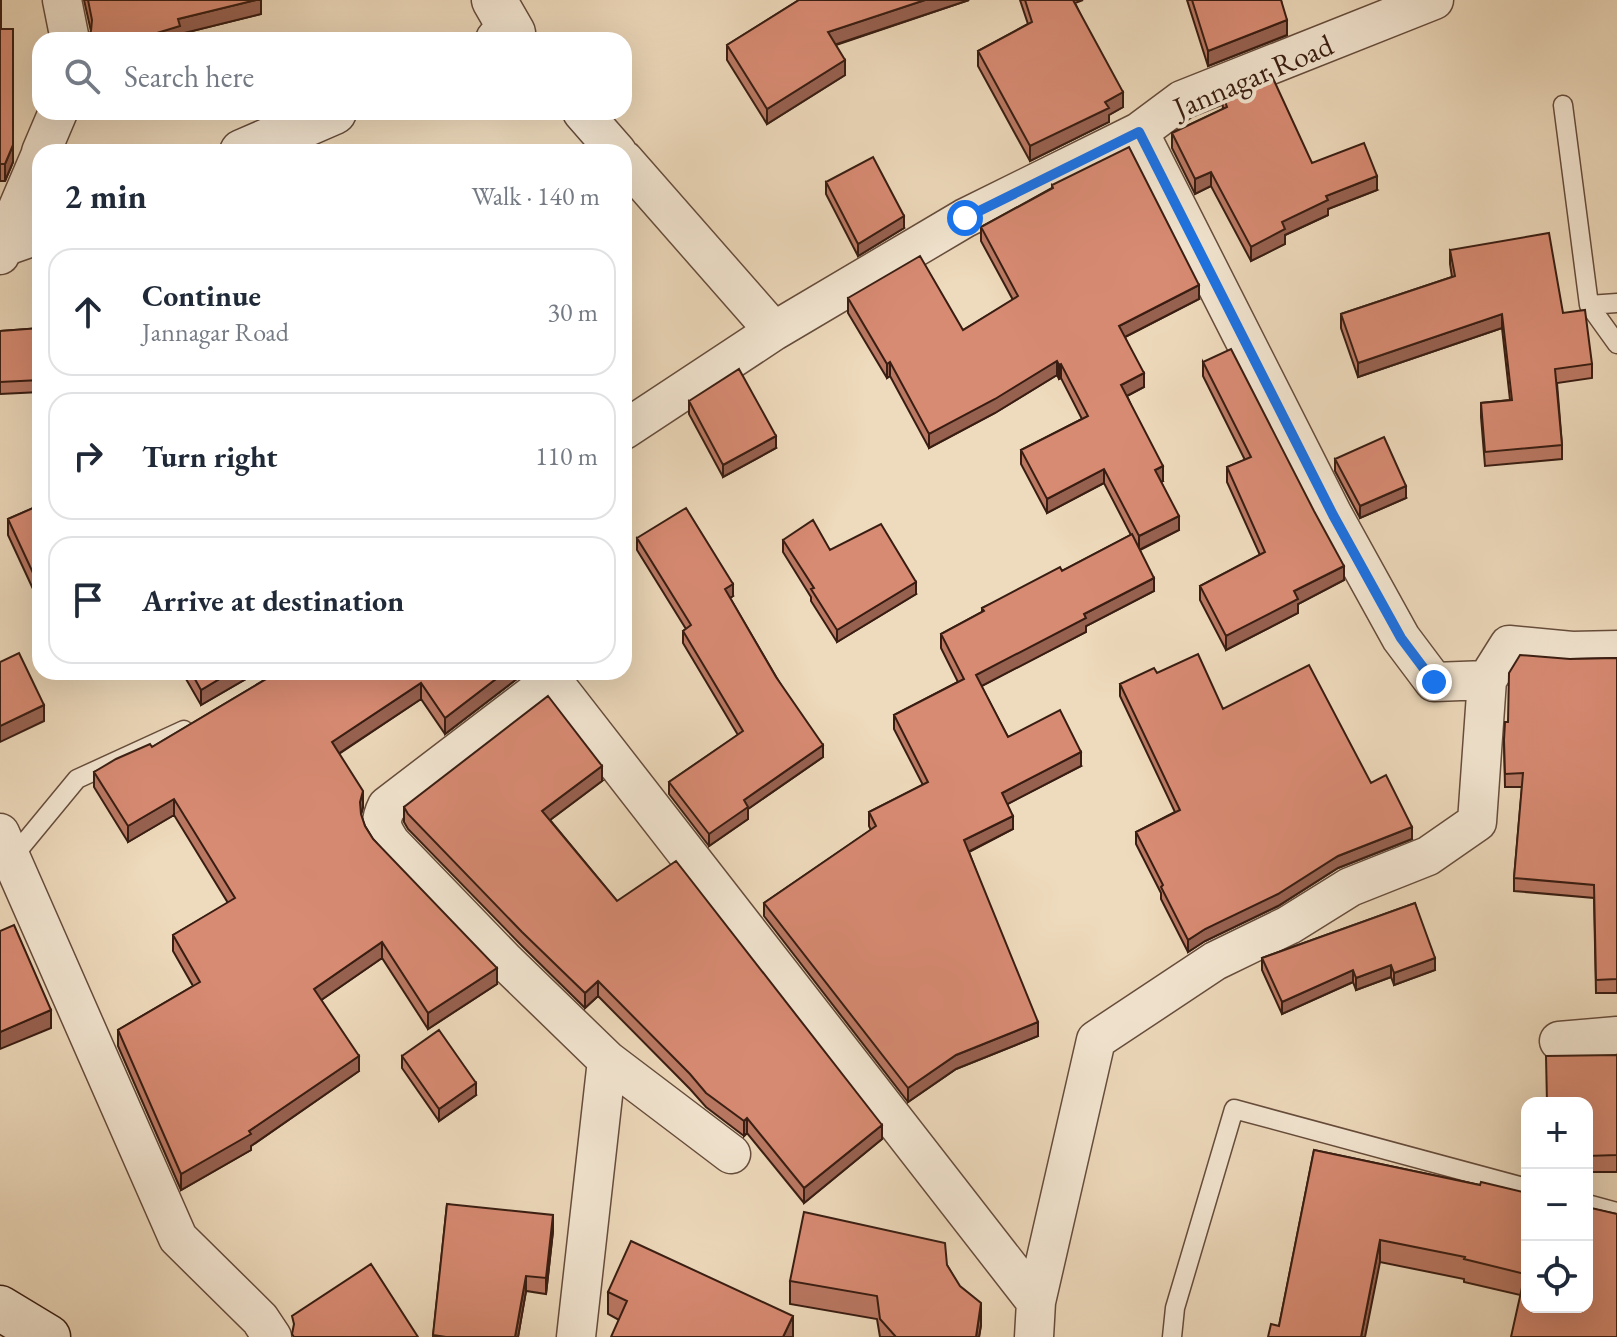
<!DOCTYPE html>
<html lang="en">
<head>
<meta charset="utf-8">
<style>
	:root { --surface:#fff; --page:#f6f6f7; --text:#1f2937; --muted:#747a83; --line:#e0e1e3 }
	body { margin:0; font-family:"EB Garamond",serif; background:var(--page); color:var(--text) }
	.controls { position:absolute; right:24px; bottom:24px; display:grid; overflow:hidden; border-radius:16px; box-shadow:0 8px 32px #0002 }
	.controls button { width:72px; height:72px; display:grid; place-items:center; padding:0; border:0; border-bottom:2px solid var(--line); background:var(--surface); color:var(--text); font:40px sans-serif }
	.stop { position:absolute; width:24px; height:24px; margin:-18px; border:6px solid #1a73e8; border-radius:50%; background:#fff }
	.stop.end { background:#1a73e8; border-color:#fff; box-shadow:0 2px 8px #0008 }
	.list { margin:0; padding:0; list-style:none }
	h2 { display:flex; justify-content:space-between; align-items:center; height:104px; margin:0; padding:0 32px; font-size:34px }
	h2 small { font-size:26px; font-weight:400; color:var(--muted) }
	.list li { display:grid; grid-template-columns:52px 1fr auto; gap:24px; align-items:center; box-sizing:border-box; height:128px; margin:0 16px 16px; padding:0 16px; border:2px solid var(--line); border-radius:24px }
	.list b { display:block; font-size:30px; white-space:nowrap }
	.list p { margin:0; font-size:26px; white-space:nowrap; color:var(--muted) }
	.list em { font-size:26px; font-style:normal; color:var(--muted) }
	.icon { flex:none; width:44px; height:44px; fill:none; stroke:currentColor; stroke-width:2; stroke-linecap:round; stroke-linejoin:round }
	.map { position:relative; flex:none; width:1617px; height:1337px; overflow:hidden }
	.search { position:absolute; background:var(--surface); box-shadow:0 8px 32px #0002; left:32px; top:32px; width:600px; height:88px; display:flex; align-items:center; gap:20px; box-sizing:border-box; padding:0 28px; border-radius:24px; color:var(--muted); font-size:30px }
	.panel { position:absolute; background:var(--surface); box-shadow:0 8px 32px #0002; left:32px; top:144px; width:600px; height:536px; border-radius:24px }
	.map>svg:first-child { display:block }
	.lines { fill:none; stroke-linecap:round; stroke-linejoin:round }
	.service-casing { stroke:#664c3c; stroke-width:21 }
	.minor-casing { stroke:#664c3c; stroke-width:41 }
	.tertiary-casing { stroke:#664c3c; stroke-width:47 }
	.secondary-casing { stroke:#391d12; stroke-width:47 }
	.service { stroke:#f4e7d3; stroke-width:18 }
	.minor { stroke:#f4e7d3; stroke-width:38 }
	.tertiary { stroke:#f4e7d3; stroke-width:44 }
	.secondary { stroke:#f4e7d3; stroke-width:44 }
	.wall { fill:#ba7863; stroke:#391d12; stroke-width:2 }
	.shaded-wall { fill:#976150; stroke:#391d12; stroke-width:2 }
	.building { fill:#d88b73; stroke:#391d12; stroke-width:2 }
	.route { stroke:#1a73e8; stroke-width:10 }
	.labels { text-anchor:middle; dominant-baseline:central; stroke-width:8; stroke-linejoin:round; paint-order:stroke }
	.street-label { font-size:30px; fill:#391d12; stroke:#f4e7d3 }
</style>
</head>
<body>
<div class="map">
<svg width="1617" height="1337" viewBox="0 0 1617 1337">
	<rect width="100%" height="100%" fill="#eedabc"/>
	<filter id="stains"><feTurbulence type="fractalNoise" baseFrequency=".0025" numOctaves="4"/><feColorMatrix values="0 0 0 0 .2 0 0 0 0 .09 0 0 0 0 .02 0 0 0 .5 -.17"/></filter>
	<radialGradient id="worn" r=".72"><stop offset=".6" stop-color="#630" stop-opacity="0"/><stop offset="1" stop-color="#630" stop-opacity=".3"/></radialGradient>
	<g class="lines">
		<defs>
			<path id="service" d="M1563,105L1589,305L1617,344
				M1589,305L1617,303
				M11,859L77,779L184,730
				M1587,1204L1617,1212
				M1172,1337L1175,1308L1234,1109L1527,1188"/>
			<path id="minor" d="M62,0L70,40
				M582,112L617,152
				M1139,132L1333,515L1401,638L1434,682L1487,680
				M41,152L58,112
				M624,160L774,331L965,218L1139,132L1182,100L1434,0
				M0,255L2,245L40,156
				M624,430L774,331
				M0,833L178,1238L260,1319L272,1337
				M1559,1041L1617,1036
				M731,1154L607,1060L506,962L391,843C381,828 379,822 387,806L552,680L1036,1302L1034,1337
				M1036,1302L1096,1040L1215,961L1289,925L1350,887L1428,856L1477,822L1487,680L1509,645L1572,651L1617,650
				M576,1337L607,1060"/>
			<path id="tertiary" d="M494,0L513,33L498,40
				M242,152L334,112
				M0,245L40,231"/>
			<path id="secondary" d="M0,1308L48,1337"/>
		</defs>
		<use href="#service" class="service-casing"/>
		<use href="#minor" class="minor-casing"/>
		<use href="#tertiary" class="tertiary-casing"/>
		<use href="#secondary" class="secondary-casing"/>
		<use href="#service" class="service"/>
		<use href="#minor" class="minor"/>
		<use href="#tertiary" class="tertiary"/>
		<use href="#secondary" class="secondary"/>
	</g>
	<path class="wall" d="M0,0L1,29L13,162L5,181H0Z
		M84,0H261V14L180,34V40L91,31Z
		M799,0H969L836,45L845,75L767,124L727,60V45Z
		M1020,0H1083L1075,3L1123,107L1109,115V122L1030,161L978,66V51L1028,24Z
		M1187,0H1281L1287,35L1208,66Z
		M1222,93L1312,163L1377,190L1328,209V215L1285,235V244L1251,261L1211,186L1195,194L1172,148V133L1223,109Z
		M826,182L904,228L858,256L826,194Z
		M1052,185L1199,299L1125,337L1144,387L1127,396L1163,481H1161L1179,530L1140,550L1154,591L1086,626V632L981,686L1008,737L1081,766L1007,804L1013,829L969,852L1038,1036L956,1069L908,1102L764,916V903L871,830L869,826V812L923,785L894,729V715L958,682L941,648V634L982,612V608L1062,571L1131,535L1104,483L1047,513L1021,464V450L1082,419L1061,378L1059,379L1057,375L995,413L929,448L890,376L887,378L848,313V298L963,330L1013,300L981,241V227L1052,188Z
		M1450,250L1563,313L1592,364V378L1557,383L1562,445V459L1485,466L1481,417V403L1510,400L1502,328L1358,377L1341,328V314L1452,277L1450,264Z
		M40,328V392L0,394V331Z
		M1203,362L1344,580L1298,604V613L1226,650L1200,600V586L1260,555L1227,482V467L1245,460L1203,376Z
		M689,401L776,448L723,477L689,414Z
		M1335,459L1406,498L1360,518L1335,471Z
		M40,505V604L8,535V519Z
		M637,538L733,596L730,598L823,757L748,809V819L709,846L669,794V782L738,735L683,643V631L686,629L637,550Z
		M783,540L830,550L916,594L837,642L811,601V597L783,552Z
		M1617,658V993H1596L1594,898L1514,891V878L1522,787H1505L1504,740L1508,722L1570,659Z
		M182,672H258L201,705Z
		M278,672H518V678L445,734L421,699L339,754L363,807L361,815L365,826L373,839L497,984L428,1029L382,958L321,1000L359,1071L251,1146V1150L181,1190L118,1046V1030L193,986L173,951V935L228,903L174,815L128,842L94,787V772L152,747Z
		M1157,673L1223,709L1371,783L1412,839L1338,868L1278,906L1205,941L1188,952L1161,899V893L1136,844V832L1175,812L1120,696V684Z
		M602,781L550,820L617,901L882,1139L804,1203L747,1133L744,1136L706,1107L690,1089L598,996L585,1008L522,946L408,829L404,822V807Z
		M1415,903L1435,970L1394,985L1391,977L1356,990L1353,982L1282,1014L1262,970V958Z
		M1617,1055V1172H1587V1103Z
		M402,1056L476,1095L439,1121L402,1068Z
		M1314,1150L1617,1214L1520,1295L1464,1282V1279L1380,1262L1279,1326Z
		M447,1204L553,1231L546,1294L526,1291L518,1337H433Z
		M947,1265L981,1325L979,1337H880L877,1319L790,1304V1281Z
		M608,1292L793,1337L619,1320L608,1314Z"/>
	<path class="shaded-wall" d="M256,0H261V14L180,34V40H134L178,19Z
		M925,0H969L828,47V32Z
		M1287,20V35L1208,66V51Z
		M845,60V75L767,124V109Z
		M1123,92V107L1109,115V122L1030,161V146Z
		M13,145V162L5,181V164Z
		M1211,172V186L1195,194V179Z
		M1377,176V190L1328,209V215L1285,235V244L1251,261V247L1282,222L1326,196Z
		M904,216V228L858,256V244Z
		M1199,285V299L1119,340V326Z
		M1502,314V328L1358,377V363Z
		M1057,361V375L995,413L929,448V434Z
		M890,362V376L887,378V364Z
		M1061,364V378L1059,379V365Z
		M1144,373V387L1121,399V385Z
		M776,436V448L723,477V465Z
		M1163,466V481L1155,484V470Z
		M1104,469V483L1047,513V499Z
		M1406,486V498L1360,518V506Z
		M1179,516V530L1139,550V536Z
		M1344,566V580L1298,604V613L1226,650V636L1294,591Z
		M1154,578V591L1086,626V632L976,689V675L1084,614Z
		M916,582V594L837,642V630Z
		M733,584V596L725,601V589Z
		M231,672H258L201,705V690Z
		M505,672H518V678L445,734V718Z
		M421,683V699L332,758V742Z
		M44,705V721L0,742V726Z
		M823,745V757L748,809V819L709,846V834L744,800Z
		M1081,752V766L1002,807V793Z
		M602,766V781L542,826V811Z
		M363,791V807L360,817V802Z
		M174,799V815L128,842V826Z
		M1013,816V829L964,854V840Z
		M1412,827V839L1338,868L1278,906L1205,941L1188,952V940L1205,929L1338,856Z
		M382,942V958L314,1005V989Z
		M1435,958V970L1394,985V973Z
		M1391,965V977L1356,990V978Z
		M497,968V984L428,1029V1013Z
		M1353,970V982L1282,1014V1002Z
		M598,981V996L585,1008V993Z
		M51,1010V1028L0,1049V1032Z
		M1038,1022V1036L956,1069L908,1102V1088L956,1055Z
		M359,1056V1071L251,1146V1150L181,1190V1174L249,1131Z
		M476,1083V1095L439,1121V1109Z
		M747,1118V1133L744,1136V1121Z
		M882,1125V1139L804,1203V1188Z
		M553,1215V1231L546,1294V1278Z
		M1380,1240V1262L1365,1337H1361Z
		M526,1276V1291L518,1337H515Z
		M981,1303V1325L979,1337H976Z
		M793,1316V1337H783Z"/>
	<path class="building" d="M0,0H1V29H13V145L5,164H0Z
		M88,0H256L178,19L180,26L134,40H87V38L91,31L92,20Z
		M799,0H925L828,32L845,60L767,109L727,45Z
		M1025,0H1073L1123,92L1105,102L1109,108L1030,146L978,51L1032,22Z
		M1192,0H1281L1287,20L1208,51Z
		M1271,74L1312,163L1364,143L1377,176L1326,196L1328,200L1282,222L1285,229L1251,247L1211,172L1195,179L1172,133L1227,107L1222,93Z
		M1129,147L1199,285L1119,326L1144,373L1121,385L1163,466L1155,470L1179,516L1139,536L1104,469L1047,499L1021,450L1088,416L1061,364L1059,365L1057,361L995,399L929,434L890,362L887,364L848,298L920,256L963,330L1018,296L981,227L1053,188L1052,185Z
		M873,157L904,216L858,244L826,182Z
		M1549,233L1563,313L1585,310L1592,364L1555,369L1562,445L1485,452L1481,403L1512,400L1502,314L1358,363L1341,314L1455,276L1450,250Z
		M40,328V380L0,382V331Z
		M1231,349L1314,511L1344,566L1294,591L1298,599L1226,636L1200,586L1265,552L1227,467L1251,457L1203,362Z
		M739,369L776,436L723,465L689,401Z
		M1384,437L1406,486L1360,506L1335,459Z
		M40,505V588L8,519Z
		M686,508L733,584L725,589L776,677L823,745L744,800L748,807L709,834L669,782L743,731L683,631L691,625L637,538Z
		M813,520L830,550L881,524L916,582L837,630L811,589L814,588L783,540Z
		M1132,534L1154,578L1084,614L1086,618L976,675L1008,737L1060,710L1081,752L1002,793L1013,816L964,840L1038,1022L956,1055L908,1088L764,903L876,826L869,812L928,782L894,715L964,679L941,634L984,611L982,608L1060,567L1062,571Z
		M19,653L44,705L0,726V662Z
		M1198,654L1223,709L1309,665L1371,783L1386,775L1412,827L1338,856L1278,894L1205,929L1188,940L1161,887L1163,885L1136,832L1180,810L1120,684L1154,668L1157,673Z
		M1520,655L1570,659L1617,658V979L1596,980L1594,885L1514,878L1523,773L1505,774L1504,740L1505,722H1508L1509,673Z
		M191,672H231L201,690Z
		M278,672H505L445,718L421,683L332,742L363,791L360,802L361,814L365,826L373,839L497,968L428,1013L382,942L314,989L359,1056L249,1131L251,1134L181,1174L118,1030L200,982L173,935L235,898L174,799L128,826L94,772L116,759L150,744L152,747Z
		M548,696L602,766L542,811L617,901L676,861L882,1125L804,1188L747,1118L744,1121L706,1093L690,1074L598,981L585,993L522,932L408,814L404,807Z
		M1415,903L1435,958L1394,973L1391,965L1356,978L1353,970L1282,1002L1262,958Z
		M14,925L51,1010L0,1032V931Z
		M439,1030L476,1083L439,1109L402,1056Z
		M1617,1055V1155L1587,1156V1103H1547L1546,1056Z
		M1314,1150L1480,1185L1481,1182L1527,1193V1307H1587V1207L1617,1214V1337H1511L1525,1274L1464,1259L1465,1257L1380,1240L1361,1337H1268L1271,1324L1279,1326Z
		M447,1204L553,1215L546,1278L526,1276L515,1337H446L433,1335Z
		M804,1212L945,1243L947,1265L960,1286L981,1303L976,1337H896L880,1319L877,1296L790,1281Z
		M631,1241L793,1316L783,1337H611L627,1301L608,1292Z
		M371,1264L418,1337H294L292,1334L294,1324L292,1316Z"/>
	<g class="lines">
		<path class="route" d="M965,218L1139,132L1333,515L1401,638L1434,682"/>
	</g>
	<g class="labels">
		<g class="street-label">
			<text transform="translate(1253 76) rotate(-23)">Jannagar Road</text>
		</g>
	</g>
	<rect width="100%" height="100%" filter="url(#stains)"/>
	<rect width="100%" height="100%" fill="url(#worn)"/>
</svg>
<div class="controls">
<button>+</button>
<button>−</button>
<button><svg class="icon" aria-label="locate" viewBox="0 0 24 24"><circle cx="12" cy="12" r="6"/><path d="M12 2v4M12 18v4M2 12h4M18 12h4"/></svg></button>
</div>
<div class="stop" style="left:965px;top:218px"></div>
<div class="stop end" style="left:1434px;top:682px"></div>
<div class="search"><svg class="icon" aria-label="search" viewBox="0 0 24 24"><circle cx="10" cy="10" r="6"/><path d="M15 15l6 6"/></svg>Search here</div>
<section class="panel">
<h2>2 min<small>Walk · 140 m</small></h2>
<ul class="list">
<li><svg class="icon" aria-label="ahead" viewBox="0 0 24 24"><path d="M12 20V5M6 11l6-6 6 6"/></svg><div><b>Continue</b><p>Jannagar Road</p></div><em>30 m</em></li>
<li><svg class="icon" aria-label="right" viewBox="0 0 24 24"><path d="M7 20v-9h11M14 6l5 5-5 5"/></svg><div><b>Turn right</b></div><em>110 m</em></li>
<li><svg class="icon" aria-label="arrive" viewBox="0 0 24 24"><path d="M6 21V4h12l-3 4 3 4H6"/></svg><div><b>Arrive at destination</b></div></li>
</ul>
</section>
</div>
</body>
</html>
